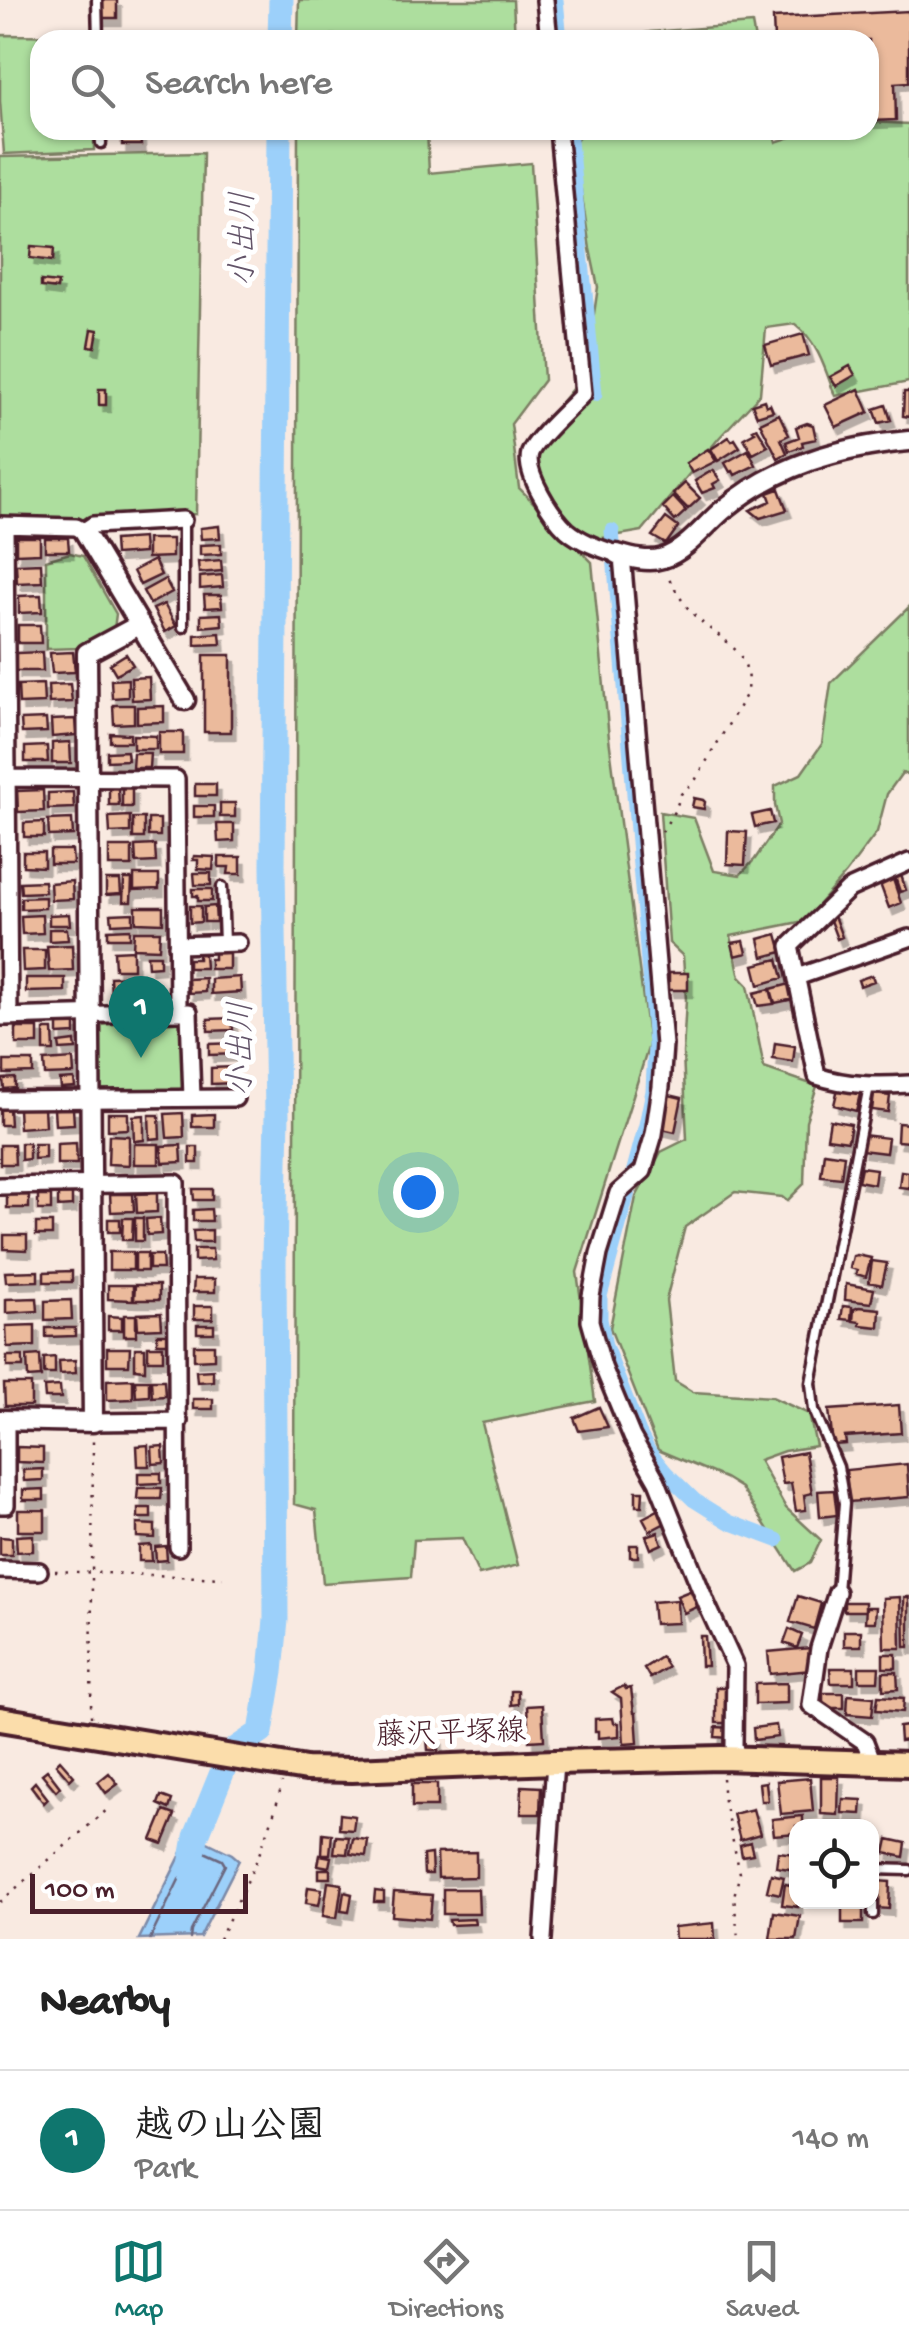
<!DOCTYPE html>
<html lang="en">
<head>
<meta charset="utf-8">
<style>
	:root { --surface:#fff; --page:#f2f2f2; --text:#222; --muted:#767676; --line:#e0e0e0; --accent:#0f766e }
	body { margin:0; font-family:"Gochi Hand","Klee One",sans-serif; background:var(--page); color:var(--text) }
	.controls { position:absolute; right:30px; bottom:30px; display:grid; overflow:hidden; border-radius:20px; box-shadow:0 2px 8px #0004 }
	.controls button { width:90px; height:90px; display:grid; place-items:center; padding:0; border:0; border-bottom:2px solid var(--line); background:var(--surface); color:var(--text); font:50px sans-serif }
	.scale { position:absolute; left:30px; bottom:25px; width:218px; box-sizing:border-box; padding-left:10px; border:5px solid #4a1f2b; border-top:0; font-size:28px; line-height:35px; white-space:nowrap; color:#4a1f2b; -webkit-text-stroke:8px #fff; paint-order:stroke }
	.you { position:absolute; left:418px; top:1192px; width:35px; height:35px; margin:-25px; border:8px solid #fff; border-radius:50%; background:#1a73e8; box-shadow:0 0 0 15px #1a73e833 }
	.badge { display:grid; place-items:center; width:65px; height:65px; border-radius:50%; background:var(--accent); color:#fff; font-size:32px; font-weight:700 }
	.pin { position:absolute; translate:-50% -82px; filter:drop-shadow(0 2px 5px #0008) }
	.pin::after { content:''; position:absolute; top:52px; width:35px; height:30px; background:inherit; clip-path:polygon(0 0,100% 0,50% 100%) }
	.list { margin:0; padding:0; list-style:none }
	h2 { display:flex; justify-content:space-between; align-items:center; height:130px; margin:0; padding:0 40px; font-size:42px }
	h2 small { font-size:32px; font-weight:400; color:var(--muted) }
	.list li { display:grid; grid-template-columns:65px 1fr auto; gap:30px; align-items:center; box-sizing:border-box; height:140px; padding:0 40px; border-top:2px solid var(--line) }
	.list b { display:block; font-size:38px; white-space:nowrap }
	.list p { margin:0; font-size:32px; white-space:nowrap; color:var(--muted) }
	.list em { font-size:32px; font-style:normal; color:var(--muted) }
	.icon { flex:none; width:55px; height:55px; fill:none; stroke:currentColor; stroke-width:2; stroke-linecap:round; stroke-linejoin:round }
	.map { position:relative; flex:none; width:909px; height:1939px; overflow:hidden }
	.search { position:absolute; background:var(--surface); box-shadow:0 2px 8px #0004; left:30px; right:30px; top:30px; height:110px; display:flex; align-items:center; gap:25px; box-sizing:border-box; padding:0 35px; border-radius:30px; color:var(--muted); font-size:38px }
	.sheet { height:270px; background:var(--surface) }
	nav { display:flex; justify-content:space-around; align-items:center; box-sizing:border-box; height:140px; border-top:2px solid var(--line); background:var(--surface); font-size:28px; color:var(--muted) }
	nav a { display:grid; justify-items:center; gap:5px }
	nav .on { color:var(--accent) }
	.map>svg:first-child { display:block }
	.green { fill:#adde9e; stroke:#7c7e64; stroke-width:2.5 }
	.water { fill:#9cd0fa; stroke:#7b89a7; stroke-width:2.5 }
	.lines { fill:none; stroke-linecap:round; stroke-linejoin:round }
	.shore { stroke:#6b667e; stroke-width:2.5 }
	.canal { stroke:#9cd0fa; stroke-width:15 }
	.river { stroke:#9cd0fa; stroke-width:25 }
	.building { fill:#ebba9c; stroke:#4a1f2b; stroke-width:2.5; filter:url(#shadow) }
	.service-casing { stroke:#4a1f2b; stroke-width:15 }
	.minor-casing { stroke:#4a1f2b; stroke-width:22 }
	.tertiary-casing { stroke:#4a1f2b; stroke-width:25 }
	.primary-casing { stroke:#4a1f2b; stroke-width:30 }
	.path { stroke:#4a1f2b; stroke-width:2.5; stroke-dasharray:2.5 8; stroke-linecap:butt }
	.service { stroke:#fff; stroke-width:8 }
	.minor { stroke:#fff; stroke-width:15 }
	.tertiary { stroke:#fff; stroke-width:18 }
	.primary { stroke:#fbddab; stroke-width:22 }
	.labels { text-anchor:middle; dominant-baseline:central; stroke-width:10; stroke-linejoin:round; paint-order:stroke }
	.street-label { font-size:30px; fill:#4a1f2b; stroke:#fff }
	.water-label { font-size:32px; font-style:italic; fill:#635469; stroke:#fff }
</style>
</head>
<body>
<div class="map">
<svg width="909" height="1939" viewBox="0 0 909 1939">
	<defs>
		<filter id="shadow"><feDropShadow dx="4.5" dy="7" stdDeviation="0" flood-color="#0004"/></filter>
	</defs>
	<rect width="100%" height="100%" fill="#f9eae1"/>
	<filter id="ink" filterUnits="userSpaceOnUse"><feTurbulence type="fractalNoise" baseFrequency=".01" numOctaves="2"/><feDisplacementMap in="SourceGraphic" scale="20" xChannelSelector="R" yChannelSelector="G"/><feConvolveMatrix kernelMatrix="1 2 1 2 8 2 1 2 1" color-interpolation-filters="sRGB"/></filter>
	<g filter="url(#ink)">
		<path class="green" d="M299,0H513L515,40H396V37L332,35L331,40H298Z
			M752,24L755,40H610L650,32Z
			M0,35L93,36V40H40V130H94V150L4,154L0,101Z
			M869,122L909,124V382L835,396C826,371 817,340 795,324L766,328L760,394L719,438L642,531L591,540L561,513L536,470L531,439L572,389L586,333L594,314L598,287L590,249L574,144L584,130H773L776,142L812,130H869Z
			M298,130H427L429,173L531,163L544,380L511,424L519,488L592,562L609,738L649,1045L577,1272L595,1401L482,1423L518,1565L479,1575L462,1538L414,1540L411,1577L323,1583L316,1510L294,1504Z
			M203,153L196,514L81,521L6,520L0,518V157Z
			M70,553L83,556L116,614L114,629L88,641L80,648L46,649V560Z
			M909,607V775L902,773L887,794L877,832L846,873L804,921L731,936L740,977L748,985L764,1068L817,1086L806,1121L804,1184L787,1201L782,1197L735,1192L685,1227L666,1300L675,1381L693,1392L772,1397L809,1414L816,1446L784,1451L759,1460L786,1508L821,1540L810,1563L795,1571L741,1488L725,1478L658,1450L610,1328L636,1197L661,1152L687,1139L683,1053L686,1000L683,956L669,943L660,812L694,818L714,871L740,875L755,859L779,824L775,805V786L801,774L822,744L831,683Z
			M184,1020L185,1090L98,1093L99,1025Z"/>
		<path class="water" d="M191,1834L232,1854L239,1860L200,1937L139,1939Z"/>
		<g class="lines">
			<path class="shore" d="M150,1939L193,1851L198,1849L222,1860L225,1865L191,1931L190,1939"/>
			<path class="canal" d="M556,0L560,40
				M569,130L595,394
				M612,531L655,1045L653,1091L646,1125L600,1296V1319L605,1346L639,1433L649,1452L666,1473L694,1500L729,1522L777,1540"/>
			<path class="river" d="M280,40L281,0
				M190,1871L196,1837L230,1753L261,1732L271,1672L276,1620L274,1262L277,1114L273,867L279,130"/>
		</g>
		<path class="building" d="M100,0H117V18H100Z
			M909,11V82L895,83L896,120L869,121V40H774L773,18Z
			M122,131H140L141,145H122Z
			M31,246L54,248L53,261L30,258Z
			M41,281L58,283L57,289L41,287Z
			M92,329L98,330L95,347L89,346Z
			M803,334L809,355L771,365L765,345Z
			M850,366L855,375L836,386L830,377Z
			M99,389H106V405H99Z
			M859,389L869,412L836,427L825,405Z
			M904,392H909V417L903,416Z
			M764,400L766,406L770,404L773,411L757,416L752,404Z
			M886,405L891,420L879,423L874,409Z
			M779,414L789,435L781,439L787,453L778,458L760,423Z
			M807,423L813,425L816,439L802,442L803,446L789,451L786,442L799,437L796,427Z
			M757,428L768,446L753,454L744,438L755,432L753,430Z
			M729,437L732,441L735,439L740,447L718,461L711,449Z
			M708,449L716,461L692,473L686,463Z
			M748,450L756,465L735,475L733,471L730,472L725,463Z
			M713,470L720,480L713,484L715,488L702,493L695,481Z
			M685,483L700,498L688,509L673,494Z
			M779,489L787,510L760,518L750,510L771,501L768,493Z
			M673,497L686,511L675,521L663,507Z
			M666,518L678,527L666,544L652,536Z
			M219,526L220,538L201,539L200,528Z
			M16,537H40V553L16,554Z
			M45,538H68L69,551H45Z
			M143,538L144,553L115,555L114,540Z
			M147,539H172V557L147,558Z
			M221,544V554L200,555V545Z
			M154,560L161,575L140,585L133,571Z
			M221,560L222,571L199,573L198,562Z
			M41,563L42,582L17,583L16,564Z
			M222,575L223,587L200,589V577Z
			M165,579L172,592L150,604L143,591Z
			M41,595L42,612L19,613V596Z
			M204,595H221L222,607L205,608Z
			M164,604L176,626L165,632L153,609Z
			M221,614L222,625L201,627V615Z
			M18,625H40L41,643H18Z
			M220,633L221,644L195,645V635Z
			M42,652L43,671H16V653Z
			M73,652L75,672L52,673L50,653Z
			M126,654L133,665L116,674L110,664Z
			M204,655H231V732H204Z
			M149,677L150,699L132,700L131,678Z
			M128,679V697L112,698L111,680Z
			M43,684L44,703L19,704L18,685Z
			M70,684L72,702L49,703L48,685Z
			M113,705H134V723L114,724Z
			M164,706V722L137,723V707Z
			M46,719L47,732L22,733L21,720Z
			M75,719L76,735L52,737L51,720Z
			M159,732H183V754H159Z
			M110,733L130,734V742H110Z
			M133,735L156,736V749H133Z
			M70,742L71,763H52V743Z
			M47,746L48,762H25V747Z
			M127,751L128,760L107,761V752Z
			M133,753H150L149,768H132Z
			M195,784H216V796H195Z
			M122,787L132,788V807H122Z
			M109,788H118L119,805H109Z
			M43,790L44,811L18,812L17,791Z
			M73,792L74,808L48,809V793Z
			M694,798L703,800L705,802L704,809L692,807Z
			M220,803H235V817H220Z
			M194,806H214V817H194Z
			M770,811L773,823L755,827L752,815Z
			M130,816V832L110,833L109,817Z
			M133,818H144V838H133Z
			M72,819L73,835L49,836L48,820Z
			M148,819H160V836H148Z
			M44,822V837H24V823Z
			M217,824H234V841L218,842Z
			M728,831L747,832L745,865L727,864Z
			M155,845L156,862L136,863L135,846Z
			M109,847H132V866H109Z
			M50,850H72L73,864H50Z
			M23,852H44V867L23,866Z
			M194,856L214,857L213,870L198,869V860H193Z
			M219,857H241V874H228L229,867H219Z
			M194,873H211V885H195Z
			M134,875H159V889L134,890Z
			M901,875L906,890L900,892L895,877Z
			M124,879H132L131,902H123Z
			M893,879L901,903L889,908L880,884Z
			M106,880H120L121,894L106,895Z
			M44,881L45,892L21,893L20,882Z
			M72,881L73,899L51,900L50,883Z
			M193,889H212V901H198V896H193Z
			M45,897V908L21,909V898Z
			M190,906H201V922L190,923Z
			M215,906L216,922H204V907Z
			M136,907H163V923L136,922Z
			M133,913V923L112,924L111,914Z
			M833,913L842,937L837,939L828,915Z
			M69,914L70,925H49V915Z
			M42,915L43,933L22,934L21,916Z
			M49,929H67L68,940L49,941Z
			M130,929V938H108V930Z
			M134,931H160L159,949L133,948Z
			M777,934L782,952L763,957L759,939Z
			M744,941L747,953L735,956L732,943Z
			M72,945L73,970L49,971L47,946Z
			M22,950H45V970L23,971Z
			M133,950V969H115L114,951Z
			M214,952H229V969H210V959H214Z
			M198,954H204L205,968H188V959H198Z
			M147,955H160V966L148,967Z
			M778,959L783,978L759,985L754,965Z
			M669,973H688V990H669Z
			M872,975L874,981L860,986L858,980Z
			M134,976L135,995L111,996L110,977Z
			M240,977L241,992L211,994V979Z
			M26,978H65V991L26,992Z
			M205,978V992L189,993L188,979Z
			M790,984L794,999L775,1003L771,989Z
			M770,989L774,1004L758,1006L754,993Z
			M232,1018L233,1030L208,1031V1019Z
			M75,1023V1034L58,1035V1025Z
			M16,1028H38V1044H16Z
			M44,1030H53L54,1051H44Z
			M75,1041L76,1049L60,1050L59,1043Z
			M238,1043V1054L209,1055V1044Z
			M775,1043L795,1046L793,1062L773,1059Z
			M73,1059L74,1074L45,1075L44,1061Z
			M4,1061H33V1073L4,1074Z
			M233,1067V1083L211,1084V1068Z
			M15,1078V1088L4,1089L3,1079Z
			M74,1079L75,1087L61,1088L60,1080Z
			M838,1088L860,1094L856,1111L834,1105Z
			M665,1094L682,1098L675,1132L658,1128Z
			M874,1094L890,1096L888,1112L872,1110Z
			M44,1107L45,1126L19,1128L18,1109Z
			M0,1108H9L10,1125H0Z
			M73,1108L74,1124L55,1125L54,1109Z
			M108,1113H128V1129L108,1130Z
			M183,1113L184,1137L167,1138L165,1114Z
			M214,1114V1127H192V1115Z
			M144,1115V1140L134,1141L133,1116Z
			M149,1115H159L160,1138L150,1139Z
			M830,1120L851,1124L848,1141L827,1138Z
			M898,1123L909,1124V1142L897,1141Z
			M109,1135L129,1136V1165L108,1164Z
			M863,1135L888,1138L886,1153L861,1150Z
			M21,1143H29V1159L21,1160Z
			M76,1143L77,1164H57V1144Z
			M34,1144H45V1158L34,1159Z
			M134,1144H159V1164H134Z
			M0,1145H14L15,1164H0Z
			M181,1145L182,1162L163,1163L161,1146Z
			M190,1147H198V1163H190Z
			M824,1152L844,1155L841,1178L821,1176Z
			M861,1167L876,1169L874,1184L858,1181Z
			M901,1171L909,1172V1188L899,1187Z
			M193,1189H212V1200H194Z
			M157,1193V1212L137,1213L136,1194Z
			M58,1194H72V1206L58,1207Z
			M110,1194H133L134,1211L111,1212Z
			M7,1195H29V1208H7Z
			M38,1196H51V1210H38Z
			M211,1209L212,1221H193V1210Z
			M123,1218H133L132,1240H122Z
			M135,1218H143V1241H135Z
			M160,1218L161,1234L147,1235L146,1219Z
			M108,1219H120V1232H108Z
			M36,1223H52V1235H36Z
			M212,1230V1242H194L193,1231Z
			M4,1235H27V1250L4,1249Z
			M194,1249H212L213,1260L194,1261Z
			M109,1252H133V1270H109Z
			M135,1253H147V1271H135Z
			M149,1255H162L163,1269H149Z
			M857,1255L871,1258L866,1277L856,1274L857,1270L850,1268L853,1256Z
			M872,1261L887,1263L882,1285L869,1282Z
			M38,1271V1281L6,1282L5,1272Z
			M72,1271V1282H44V1272Z
			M194,1279H215V1292H193Z
			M846,1284L874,1289L871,1303L845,1300Z
			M108,1285H133V1300L108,1299Z
			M135,1285H159V1300H134Z
			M37,1298L38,1311L6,1313V1299Z
			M71,1300L72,1319L45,1320V1301Z
			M194,1306H213V1319H194Z
			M843,1306L852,1307L851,1320L841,1319Z
			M859,1307L880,1309L879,1327L860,1325V1322L853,1321L854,1309Z
			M161,1313L162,1328L138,1329L137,1314Z
			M124,1315H136V1336H124Z
			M108,1316L122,1317V1330H108Z
			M35,1325V1346L7,1347L6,1326Z
			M197,1325H214V1333H197Z
			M46,1328H75V1336L46,1337Z
			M157,1334H171V1343H157Z
			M194,1345H214V1359L194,1360Z
			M148,1346H163V1360H148Z
			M107,1348H130L129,1365H107Z
			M135,1348H145V1370L135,1369Z
			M40,1355L41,1377L28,1378L27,1356Z
			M7,1356H23V1367H7Z
			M55,1357V1374H44V1358Z
			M75,1360L76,1373L60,1374L59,1361Z
			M213,1370V1381L197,1382L196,1371Z
			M133,1379V1399L107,1400V1380Z
			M135,1380H149V1396L136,1397Z
			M151,1380H164L165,1396L152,1397Z
			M4,1384H31V1406H5Z
			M60,1386L61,1398H45L44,1387Z
			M193,1399H213V1409H193Z
			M899,1405L901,1433L845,1437L846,1444L833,1445L829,1410Z
			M599,1407L608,1427L579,1431L574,1418Z
			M148,1445L149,1466H138L137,1446Z
			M163,1446L164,1463L153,1464L152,1447Z
			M17,1447L43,1448V1463L17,1462Z
			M805,1452L812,1493L804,1495L806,1510L796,1511L791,1483L783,1484L778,1457Z
			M907,1464L909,1497L849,1502L846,1470Z
			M43,1469V1480L24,1481L23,1470Z
			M138,1473H161V1483L138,1484Z
			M138,1488H162L161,1499H137Z
			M44,1489V1500H23V1490Z
			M834,1490L837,1515L820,1517L818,1491Z
			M636,1491H643L642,1506H636Z
			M138,1508H151V1518H138Z
			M660,1509L667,1522L650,1531L643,1518Z
			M18,1510H45V1531H18Z
			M137,1524L155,1525V1538L137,1537Z
			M658,1532L662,1544L651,1549L646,1536Z
			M33,1535V1551L17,1552L16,1536Z
			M0,1537L12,1538V1555H0Z
			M151,1545L152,1561H139V1546Z
			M630,1545H638V1557H630Z
			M166,1546L167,1560L156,1561L155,1547Z
			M697,1588L703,1604L684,1613L677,1596Z
			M798,1596L821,1603L814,1629L790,1622Z
			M900,1597L901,1648H884L883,1598Z
			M904,1597H909V1647H905Z
			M677,1600L678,1623L654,1624L652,1602Z
			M844,1602H865V1611H844Z
			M866,1607H876L875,1622H865Z
			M789,1629L802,1635L797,1648L784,1643Z
			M844,1631H861V1646H844Z
			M700,1636H705L707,1666H701Z
			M810,1648L812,1670L770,1674L768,1652Z
			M883,1654H896V1668H883Z
			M661,1657L668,1667L650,1678L644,1668Z
			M859,1667H879L878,1681H859Z
			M830,1668H854V1683H831Z
			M883,1672H897L898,1689L883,1690Z
			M787,1683V1703L755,1704V1684Z
			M624,1686L626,1689L631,1688L634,1713H636L638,1743L624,1744L621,1698L612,1692Z
			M716,1687H728V1723H716Z
			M511,1691H518V1704L511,1705Z
			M823,1693H844V1708H823Z
			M848,1695L874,1697L872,1716L847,1714Z
			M878,1696L904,1698L903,1712L876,1710Z
			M542,1705L544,1740L529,1741L527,1706Z
			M613,1718L614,1723H619V1736L598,1738V1731H595V1719Z
			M776,1725L778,1737L754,1740L753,1728Z
			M908,1726L909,1740L900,1741L899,1727Z
			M716,1727L731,1728L730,1738L715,1737Z
			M427,1738H438V1750H428Z
			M60,1760L74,1776L70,1780L56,1764Z
			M47,1770L60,1787L56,1791L42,1774Z
			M109,1773L118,1784L106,1793L98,1782Z
			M821,1777H839L838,1815L821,1814Z
			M810,1778L813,1811L781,1814L777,1781Z
			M35,1782L48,1799L44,1803L31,1786Z
			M766,1782L768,1801H761L759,1783Z
			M412,1784H437V1807H412Z
			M522,1786L541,1787L540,1814H521Z
			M161,1796L172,1800L169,1809L158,1804Z
			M843,1799L862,1800L861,1814L842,1813Z
			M753,1809L760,1834L740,1840L733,1814Z
			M164,1811L175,1815L163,1844L152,1840Z
			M340,1814L355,1816L353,1830L339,1829Z
			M803,1816V1826H796V1833L774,1835L772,1819Z
			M323,1833L332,1834L330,1854H322Z
			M336,1836L349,1837L347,1854L334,1853Z
			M353,1838L368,1840L366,1856L350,1854Z
			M888,1839L906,1843L904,1857L885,1853Z
			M750,1842L753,1854L742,1856L740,1845Z
			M476,1852V1877L438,1878L437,1853Z
			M778,1852L796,1854V1870L776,1867Z
			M431,1854L432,1874H424L423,1855Z
			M320,1855L331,1857L329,1867L318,1865Z
			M319,1869H330V1878H319Z
			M771,1874L784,1877L780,1894L767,1891Z
			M878,1881L890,1882L889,1909L877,1908Z
			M328,1882L342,1884L337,1918L323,1916Z
			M785,1884L796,1886L798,1907L782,1905Z
			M308,1887L322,1889L319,1905L306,1903Z
			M443,1889H478L479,1914H443Z
			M375,1891L384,1892V1902H374Z
			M344,1892L352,1894L349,1912L341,1911Z
			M394,1892L432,1895L430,1919L392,1916Z
			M842,1902H863V1923H842Z
			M774,1912L800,1916L796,1939H770Z
			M474,1919L475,1924L450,1925L449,1920Z
			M714,1923L715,1939H675L674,1927Z"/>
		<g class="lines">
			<defs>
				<path id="service" d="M97,0L98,40
					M100,130L101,143
					M183,520V627
					M222,887L224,943
					M837,1592L844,1503L838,1467L814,1410L811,1383L869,1086
					M872,1869L909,1870
					M873,1869V1914"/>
				<path id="minor" d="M545,0L549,40
					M558,130L583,394C571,407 535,439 530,453C524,473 552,516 567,530C581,542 599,548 617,554
					M0,525L76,527L84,531L93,525L183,520
					M5,527L9,1017
					M622,556L664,1045L661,1087L654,1134L643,1171L618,1193L599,1254L591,1296L590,1321L603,1367L632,1437L657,1481L707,1605L735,1666L734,1745L737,1759
					M0,778L176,779L178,1012H189L192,1098
					M909,862L849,889L790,946L817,1076C847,1086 878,1086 909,1084
					M177,945L238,943
					M797,977L909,938
					M2,1017L178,1012
					M0,1100L235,1098
					M0,1186L176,1183L178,1547
					M93,1422L179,1421
					M0,1505H6V1420
					M0,1570L39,1571
					M837,1592L819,1648L811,1705L865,1742L873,1763
					M543,1939L555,1762"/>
				<path id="tertiary" d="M84,531L185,700
					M617,554C631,558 648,563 663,558C686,551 704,526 723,510C777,465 840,447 909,441
					M0,1420L93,1422L87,653L139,625"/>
				<path id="primary" d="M0,1719L306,1769L352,1770L555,1762L721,1758L909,1764"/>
			</defs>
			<use href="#service" class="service-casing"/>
			<use href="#minor" class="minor-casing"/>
			<use href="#tertiary" class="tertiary-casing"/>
			<use href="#primary" class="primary-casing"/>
			<path class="path" d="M662,832L676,808L681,794L696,779L746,695C756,650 720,641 694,615C683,604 675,589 667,576
				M55,1571L223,1578
				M91,1717L93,1440
				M722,1778L724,1802L740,1873L734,1896L738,1939
				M0,1902L108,1809
				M219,1939C244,1889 270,1838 282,1783"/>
			<use href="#service" class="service"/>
			<use href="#minor" class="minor"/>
			<use href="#tertiary" class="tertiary"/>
			<use href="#primary" class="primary"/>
		</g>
	</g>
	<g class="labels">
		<g class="street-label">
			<text transform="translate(451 1736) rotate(-2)">藤沢平塚線</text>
		</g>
		<g class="water-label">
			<text transform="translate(246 239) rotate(-90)">小出川</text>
			<text transform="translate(244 1049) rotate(-90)">小出川</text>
		</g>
	</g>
</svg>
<div class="controls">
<button><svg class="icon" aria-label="locate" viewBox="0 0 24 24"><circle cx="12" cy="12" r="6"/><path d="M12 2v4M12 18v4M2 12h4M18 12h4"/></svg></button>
</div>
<div class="scale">100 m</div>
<div class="you"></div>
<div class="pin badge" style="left:141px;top:1058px">1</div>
<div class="search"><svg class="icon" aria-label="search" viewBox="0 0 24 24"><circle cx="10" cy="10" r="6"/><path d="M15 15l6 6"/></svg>Search here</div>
</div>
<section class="sheet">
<h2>Nearby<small></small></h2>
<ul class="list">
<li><span class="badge">1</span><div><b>越の山公園</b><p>Park</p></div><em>140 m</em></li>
</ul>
</section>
<nav>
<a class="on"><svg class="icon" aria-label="map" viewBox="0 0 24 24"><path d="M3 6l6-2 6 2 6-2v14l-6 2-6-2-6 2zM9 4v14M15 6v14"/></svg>Map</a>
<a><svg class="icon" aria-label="directions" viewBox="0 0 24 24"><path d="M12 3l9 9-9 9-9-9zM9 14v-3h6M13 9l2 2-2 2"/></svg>Directions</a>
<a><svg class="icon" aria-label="saved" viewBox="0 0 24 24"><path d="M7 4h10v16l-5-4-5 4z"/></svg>Saved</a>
</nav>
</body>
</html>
